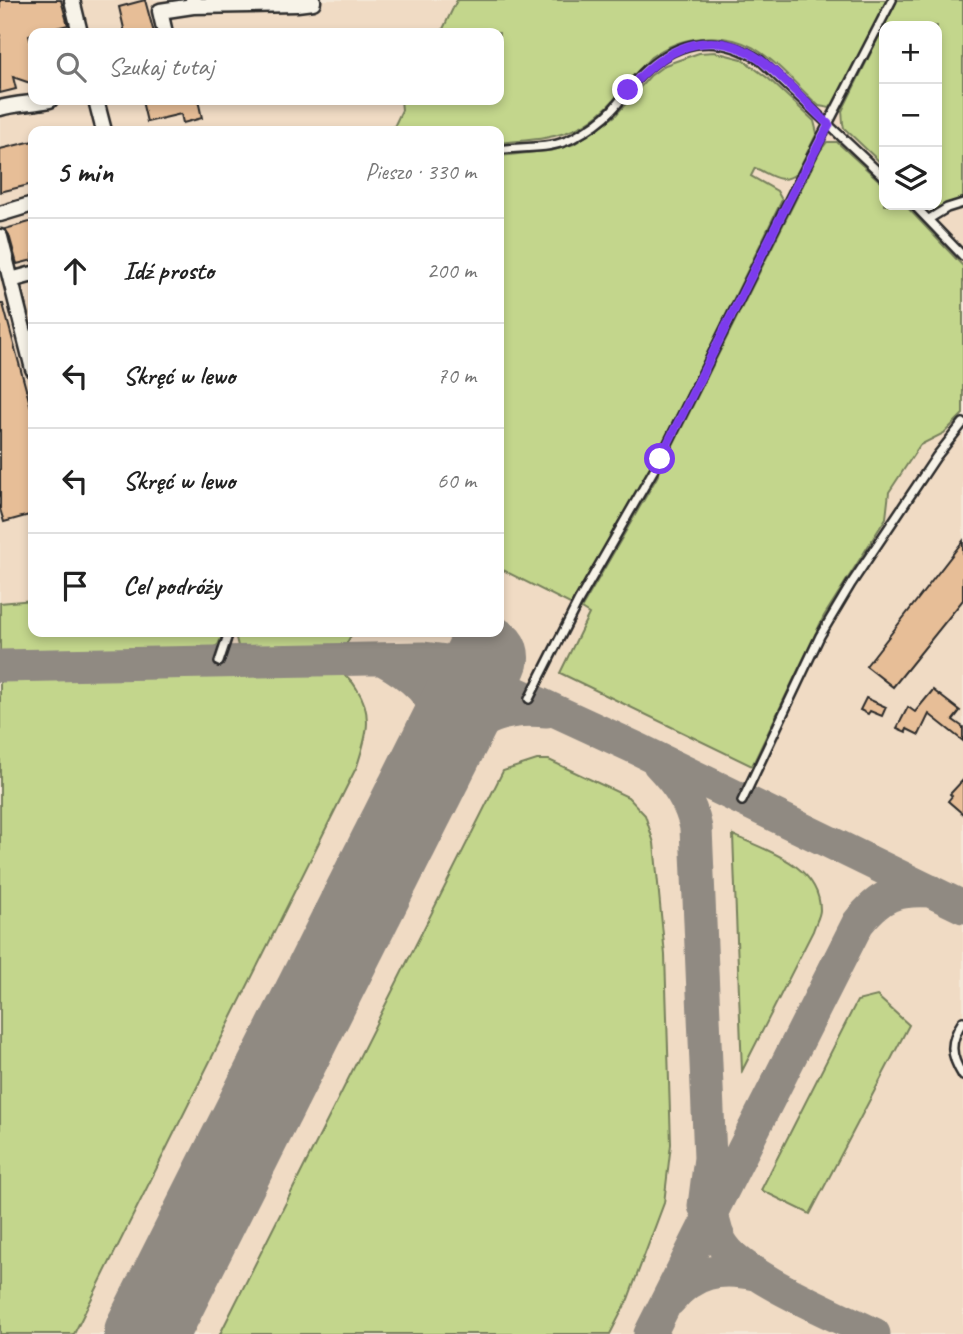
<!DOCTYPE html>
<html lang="pl">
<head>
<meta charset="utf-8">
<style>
	:root { --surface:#fff; --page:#f2f2f2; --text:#222; --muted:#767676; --line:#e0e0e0 }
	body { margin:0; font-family:Caveat,sans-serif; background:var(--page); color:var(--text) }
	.controls { position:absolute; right:21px; top:21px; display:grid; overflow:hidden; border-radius:14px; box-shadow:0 4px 10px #0003 }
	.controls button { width:63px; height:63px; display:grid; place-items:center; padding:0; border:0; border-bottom:2px solid var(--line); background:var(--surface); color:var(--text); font:35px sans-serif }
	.stop { position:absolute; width:21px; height:21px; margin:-16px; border:5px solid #7c3aed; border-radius:50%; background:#fff }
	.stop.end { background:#7c3aed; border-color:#fff; box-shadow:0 2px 7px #0008 }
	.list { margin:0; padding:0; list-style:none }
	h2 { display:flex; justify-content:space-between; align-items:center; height:91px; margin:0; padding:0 28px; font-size:30px }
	h2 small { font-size:23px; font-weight:400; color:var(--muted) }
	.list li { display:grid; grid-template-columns:46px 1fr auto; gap:21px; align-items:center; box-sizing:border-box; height:105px; padding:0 28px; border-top:2px solid var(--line) }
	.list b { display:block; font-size:26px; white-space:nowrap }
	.list em { font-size:23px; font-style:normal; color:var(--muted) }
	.icon { flex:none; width:38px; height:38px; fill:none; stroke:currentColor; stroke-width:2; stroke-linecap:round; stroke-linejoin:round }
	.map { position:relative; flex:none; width:963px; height:1334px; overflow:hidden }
	.search { position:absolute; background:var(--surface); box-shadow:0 4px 10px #0003; left:28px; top:28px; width:476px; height:77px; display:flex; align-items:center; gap:18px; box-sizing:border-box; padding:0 24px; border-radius:14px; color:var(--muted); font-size:26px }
	.panel { position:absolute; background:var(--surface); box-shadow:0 4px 10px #0003; left:28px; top:126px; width:476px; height:511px; border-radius:14px }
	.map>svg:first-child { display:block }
	.built { fill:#f0dbc4; fill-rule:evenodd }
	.green { fill:#c3d68c; stroke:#77805c; stroke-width:2 }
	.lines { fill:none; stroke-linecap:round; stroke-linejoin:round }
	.taxiway { stroke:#908a82; stroke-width:33 }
	.runway { stroke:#908a82; stroke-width:84 }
	.building { fill:#e7be97; stroke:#2b2b2b; stroke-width:2 }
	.service-casing { stroke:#2b2b2b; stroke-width:12 }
	.minor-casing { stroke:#2b2b2b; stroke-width:19 }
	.service { stroke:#f7f3e8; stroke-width:7 }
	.minor { stroke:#f7f3e8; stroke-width:14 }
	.route { stroke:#7c3aed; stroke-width:9 }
</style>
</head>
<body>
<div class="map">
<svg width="963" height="1334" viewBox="0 0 963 1334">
	<rect width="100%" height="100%" fill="#f4e8d8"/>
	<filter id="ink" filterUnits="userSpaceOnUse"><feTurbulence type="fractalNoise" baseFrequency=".0143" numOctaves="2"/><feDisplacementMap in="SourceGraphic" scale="14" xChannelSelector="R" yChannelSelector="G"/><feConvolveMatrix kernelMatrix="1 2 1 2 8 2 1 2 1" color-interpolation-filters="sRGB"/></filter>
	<g filter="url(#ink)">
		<path class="built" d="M0,0H457L441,33H33V100H499L678,36L755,32L832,105L842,111L843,115L884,155V205H937L963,189V1334H0ZM33,131H499V632H33Z"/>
		<path class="green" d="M457,0H887L834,106L832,105L830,108L819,106C798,87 778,62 754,48C721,30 680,36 651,57C629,81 606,116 575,129C551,140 524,140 499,143V131H392L402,110L401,100H499V33H441Z
			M897,0H963V199L937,210H930L924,205H937V26H884V166L844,128C842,122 843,117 842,111Z
			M715,52L742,59L769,79L814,121L817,133L797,173C782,186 770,174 755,168L751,176L777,191L782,200L648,474L572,605L499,568V156L554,150L574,144L615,116L650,76L665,65L699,53Z
			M827,142H837L884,185V205H905L963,266V414L944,433L920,445L889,492L886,518L824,616L752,766L560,673L589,614L581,609L657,477L820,151Z
			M33,600V632H224L218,645L207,651L0,655V603Z
			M238,632H353L344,648L246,650L238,646L236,638Z
			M336,671C346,674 352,680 357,689C374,715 366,738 357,766L74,1334H0V678Z
			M537,760H549L628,797L645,815L654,843L665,955L671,1144L664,1203L628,1299L610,1334H220L503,771Z
			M733,835C765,850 820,865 820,910C820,916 815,924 813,931L742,1071Z
			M877,996L909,1025L810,1214L761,1190L857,1001Z"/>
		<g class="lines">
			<path class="taxiway" d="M382,659C406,672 436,693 439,723C440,733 438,745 438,756
				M0,666L424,658L447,661L638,749L963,907
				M438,756C476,723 495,706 547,711
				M659,764C677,783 691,802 696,828L710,1158L704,1206
				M712,1199C712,1214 714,1229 721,1242C739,1276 837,1315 874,1334
				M670,1300C693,1271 720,1267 755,1274
				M650,1334L858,923C880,895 896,889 931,891"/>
			<path class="runway" d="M146,1334L487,657"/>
		</g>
		<path class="building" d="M0,0H61L68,25L29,35L33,53V84L13,77L16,89L0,93Z
			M145,0L154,33H125L119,7Z
			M149,100H198L202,118L183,123L181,114L147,122L142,101Z
			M33,141V184L0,192V149Z
			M33,221V260L17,264L9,235L5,229Z
			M0,304H3L33,415V514L4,522L0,509Z
			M963,541V600L893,687L866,666Z
			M933,690L960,711L953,720L963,727V741L929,714L919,735L907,729L906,732L897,728L908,707L915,712Z
			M866,698L886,707L882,716L870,711L868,714L860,710Z
			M963,780V814L948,801L952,796L950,794Z"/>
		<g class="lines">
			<defs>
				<path id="service" d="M499,150C522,146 551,150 573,138C586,131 602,121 612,110C624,97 633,81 647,69C683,38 720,35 760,60L884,177
					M914,205L963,256
					M929,219L947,208L963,203
					M219,662L229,632
					M529,699L578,602L660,459L792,194L892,0
					M742,801L820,636L851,584L936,457L963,423
					M963,1021C949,1042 950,1055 963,1076"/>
				<path id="minor" d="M72,0L80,33
					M193,0V6L297,4L313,2V0
					M165,33L160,11L193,6
					M96,100L104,131
					M0,108C18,103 32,104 50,100
					M0,214L33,204
					M0,237L33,369
					M11,280L33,274"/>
			</defs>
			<use href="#service" class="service-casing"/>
			<use href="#minor" class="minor-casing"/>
			<use href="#service" class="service"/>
			<use href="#minor" class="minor"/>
		</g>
	</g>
	<g class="lines" filter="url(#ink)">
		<path class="route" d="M628,90C662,50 709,24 759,59C784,77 806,103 829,125L792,194L660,459"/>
	</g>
</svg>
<div class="controls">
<button>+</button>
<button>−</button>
<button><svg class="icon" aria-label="layers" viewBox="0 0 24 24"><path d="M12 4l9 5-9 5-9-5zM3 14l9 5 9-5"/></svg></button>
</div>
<div class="stop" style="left:660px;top:459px"></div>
<div class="stop end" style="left:628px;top:90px"></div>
<div class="search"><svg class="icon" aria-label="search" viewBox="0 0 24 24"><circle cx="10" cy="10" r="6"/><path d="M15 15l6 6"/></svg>Szukaj tutaj</div>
<section class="panel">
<h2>5 min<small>Pieszo · 330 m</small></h2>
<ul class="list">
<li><svg class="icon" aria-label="ahead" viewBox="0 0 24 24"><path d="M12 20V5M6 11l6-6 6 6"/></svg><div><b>Idź prosto</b></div><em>200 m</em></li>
<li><svg class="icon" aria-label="left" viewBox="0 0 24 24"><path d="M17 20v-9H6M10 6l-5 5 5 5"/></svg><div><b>Skręć w lewo</b></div><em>70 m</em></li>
<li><svg class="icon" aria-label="left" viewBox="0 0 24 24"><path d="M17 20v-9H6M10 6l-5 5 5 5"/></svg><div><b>Skręć w lewo</b></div><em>60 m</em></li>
<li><svg class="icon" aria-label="arrive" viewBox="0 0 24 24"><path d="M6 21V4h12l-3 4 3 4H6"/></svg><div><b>Cel podróży</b></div></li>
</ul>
</section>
</div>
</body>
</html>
